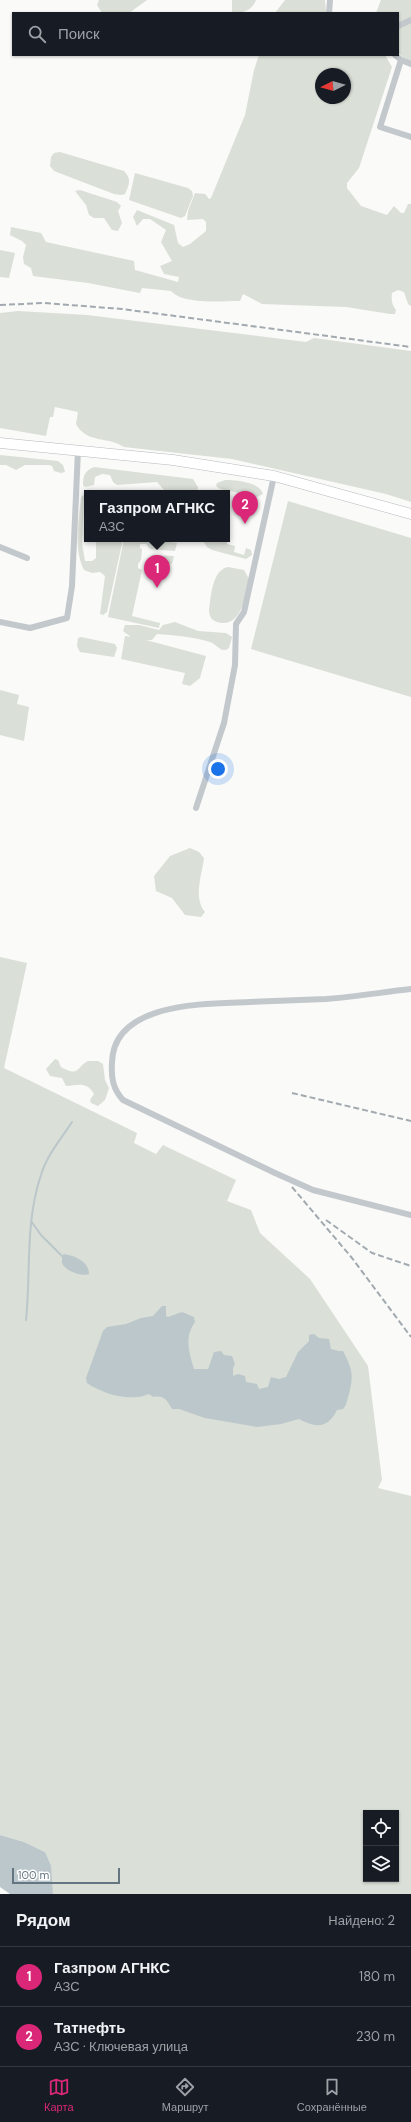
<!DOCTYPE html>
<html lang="ru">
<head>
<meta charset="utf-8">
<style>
	:root { --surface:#171b24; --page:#20242c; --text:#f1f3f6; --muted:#9ea1a6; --line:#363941; --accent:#db2777 }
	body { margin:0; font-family:"DM Sans",sans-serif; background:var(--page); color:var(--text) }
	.controls { position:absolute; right:12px; bottom:12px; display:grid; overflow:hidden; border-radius:0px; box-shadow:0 1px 3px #0004 }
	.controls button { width:36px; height:36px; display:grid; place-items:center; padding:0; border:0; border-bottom:1px solid var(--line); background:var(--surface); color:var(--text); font:20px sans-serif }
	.compass { position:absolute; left:315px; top:68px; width:36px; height:36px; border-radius:50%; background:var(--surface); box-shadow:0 1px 3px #0004; rotate:265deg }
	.scale { position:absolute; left:12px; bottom:10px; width:108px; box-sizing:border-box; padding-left:4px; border:2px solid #657683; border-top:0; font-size:11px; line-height:14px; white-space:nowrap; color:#657683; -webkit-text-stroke:3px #fff; paint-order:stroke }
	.you { position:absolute; left:218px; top:769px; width:14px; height:14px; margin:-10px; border:3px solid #fff; border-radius:50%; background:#1a73e8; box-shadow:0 0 0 6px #1a73e833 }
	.badge { display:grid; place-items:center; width:26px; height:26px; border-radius:50%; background:var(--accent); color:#fff; font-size:13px; font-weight:700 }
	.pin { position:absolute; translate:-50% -33px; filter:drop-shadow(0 1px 2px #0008) }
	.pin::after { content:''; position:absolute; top:21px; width:14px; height:12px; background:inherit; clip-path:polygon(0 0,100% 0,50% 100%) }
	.popup { position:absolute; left:84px; top:490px; width:146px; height:52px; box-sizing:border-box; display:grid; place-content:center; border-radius:0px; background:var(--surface); filter:drop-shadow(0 1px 3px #0005); font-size:13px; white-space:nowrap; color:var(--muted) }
	.popup b { font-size:15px; color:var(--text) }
	.popup::after { content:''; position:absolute; left:50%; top:100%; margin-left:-8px; border:8px solid transparent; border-top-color:var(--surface) }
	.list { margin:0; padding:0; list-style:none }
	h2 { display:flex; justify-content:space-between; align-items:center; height:52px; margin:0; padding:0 16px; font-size:17px }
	h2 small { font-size:13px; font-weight:400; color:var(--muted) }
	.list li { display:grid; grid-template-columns:26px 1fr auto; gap:12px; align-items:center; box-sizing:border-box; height:60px; padding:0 16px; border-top:1px solid var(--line) }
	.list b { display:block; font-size:15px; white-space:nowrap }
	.list p { margin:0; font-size:13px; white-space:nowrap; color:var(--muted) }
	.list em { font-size:13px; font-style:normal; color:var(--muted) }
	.icon { flex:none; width:22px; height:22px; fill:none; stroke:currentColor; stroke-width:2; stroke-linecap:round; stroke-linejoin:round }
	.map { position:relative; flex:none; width:411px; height:1894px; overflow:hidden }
	.search { position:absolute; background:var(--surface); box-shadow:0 1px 3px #0004; left:12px; right:12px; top:12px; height:44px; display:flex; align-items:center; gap:10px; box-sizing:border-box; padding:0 14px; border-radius:0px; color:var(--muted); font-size:15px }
	.sheet { height:172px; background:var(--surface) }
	nav { display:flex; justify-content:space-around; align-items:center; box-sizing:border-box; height:56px; border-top:1px solid var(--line); background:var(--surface); font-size:11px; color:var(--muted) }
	nav a { display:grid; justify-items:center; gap:2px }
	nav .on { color:var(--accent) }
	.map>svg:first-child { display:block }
	.green { fill:#dadfd7; fill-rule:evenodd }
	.water { fill:#bbc7cb }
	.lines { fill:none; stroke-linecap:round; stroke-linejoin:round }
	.stream { stroke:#bbc7cb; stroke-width:2 }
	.primary-casing { stroke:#b5babe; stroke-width:11 }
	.minor { stroke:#c3c8cc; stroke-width:6 }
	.primary { stroke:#fff; stroke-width:10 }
	.rail { stroke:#a2aab0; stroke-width:2; stroke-dasharray:6 3; stroke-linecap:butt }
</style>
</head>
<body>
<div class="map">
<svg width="411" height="1894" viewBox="0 0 411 1894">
	<rect width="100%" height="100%" fill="#fafaf8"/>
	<path class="green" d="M99,0H147L129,13H102L97,5Z
		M232,0H256C252,11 242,13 232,13Z
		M285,0H325L326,13H275Z
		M381,0H411V62L405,60L398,52V13H376Z
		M259,55H385L392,67L359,168L347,183V188L361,206L387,215L394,206L401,213H404L408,204H411V306L408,304L404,292L398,290L392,293C391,300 392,305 396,310L395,314H390L346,307L262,304L243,294L240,301C222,301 184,305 171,291L142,288L140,293L88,283L33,276L31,268L24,264L23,257L26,245L22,241L10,235L11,227L41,233L46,242L134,261L135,270L178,282L179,277L164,274L160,266L172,261L161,242L166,230L150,219H143L137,226L133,217L137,210L174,225L178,243L183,247L190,244L206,231V222L203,219L187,220L188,211L195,193L205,194L209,199L211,198L245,115L254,70ZM321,74H345V98H321Z
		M60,152L124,171C132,179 129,185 125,194L121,195L114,194L54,171L50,166L51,157L54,153Z
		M135,173L188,188L192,191L193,196L185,216L181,218L129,200Z
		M80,190L117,202L121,206L118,211L122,223L118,231L112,230L104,218H94L89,215L86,205L75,191Z
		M0,250L15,253L9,278L0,277Z
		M18,311L87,315L306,342L314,338L411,351V502L386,494L232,459L124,447C108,436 87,444 76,424L78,412L55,407L53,417H50L46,436L0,428V313Z
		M0,455L58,461L63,465L65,472L61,473L54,471L52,466L49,465H25L16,470L6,465H0Z
		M94,467L193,479L198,487L197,493H163L164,490L157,482L117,485L113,482L110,475L102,474L95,477L94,485L85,487L83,485C83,475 85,471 94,467Z
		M225,480C236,480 260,482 263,494L257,497L220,489L216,486L217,483Z
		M84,495L82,543L85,561H92L96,558V539H123L107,612L103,615L100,614L105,576L100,572L92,573L84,570C73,548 79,520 81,497Z
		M288,501L411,538V697L251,649Z
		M124,539H150L177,543L175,551L150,549L146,544H140V548L142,549L141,560L138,564V568L142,570L132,616L160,623L159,628L108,617Z
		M202,539L227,541V544L235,546L234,552L244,555L246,548L251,550L252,555L246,559L212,550L207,547Z
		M152,555L174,556L172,564L154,560L153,562L148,561Z
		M228,567L244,570L249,579C245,596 242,629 217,622C211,620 209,615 209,610C211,596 212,570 228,567Z
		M175,622L198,631L226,633L232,637L229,648C221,654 218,645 210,642C194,637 174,635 157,634L152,640H146L206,656L200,678L190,686L182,684L185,673L121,659L125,636L131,637L123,631L125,625H139L159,630L163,625Z
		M81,637L115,644L117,648L114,657L80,652L77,646L78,638Z
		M0,690L19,695L17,704L29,707L24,741L0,735Z
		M190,848L199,852L204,858C202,874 193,898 205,912L201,917L185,915L172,898L156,891L154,876L170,856Z
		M0,957L27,963L4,1068L137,1133L134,1143L156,1154L163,1145L236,1180L227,1201L251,1210L260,1233L310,1279L368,1366L382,1480L378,1488L411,1496V1894H53L45,1852L24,1842L0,1835ZM366,1813H396V1879H366Z
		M55,1059L58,1060L61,1067C80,1078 77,1066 88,1061H98L103,1064L105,1080L109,1088L105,1100L98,1106L91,1103L90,1100L94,1094C87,1081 78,1085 66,1086L62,1078L50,1076L46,1069Z"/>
	<path class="water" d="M64,1254C76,1256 89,1262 89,1274C82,1277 65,1271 62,1263C62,1262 62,1256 62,1256Z
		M162,1306H166V1316L168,1317L182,1312L194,1317L195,1322C184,1337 189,1353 194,1369H208L214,1352L221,1351L224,1355L232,1356L235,1364L233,1368V1376L238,1374L245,1376L246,1382L257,1384L259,1389L268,1387L271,1377L279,1379L286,1377L298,1352L309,1341V1335L314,1334L319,1338L329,1339L331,1349L339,1351H343C352,1369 354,1374 349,1394C347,1400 347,1404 343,1409L337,1410C328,1429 315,1428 299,1419L281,1424L257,1427L205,1418L179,1409H172C167,1400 164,1395 153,1397L149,1394C145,1395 141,1397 137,1397C121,1399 100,1392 87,1383L86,1378L103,1331L107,1327L126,1324L141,1318L153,1316Z
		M0,1835L24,1842L45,1852L51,1866L53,1894H10L0,1887Z"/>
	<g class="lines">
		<path class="stream" d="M31,1221L41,1235L62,1256
			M26,1320C31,1271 25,1222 41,1175C47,1155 61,1139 72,1122"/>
		<defs>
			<path id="primary" d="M0,443L173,460L274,476L411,514"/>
		</defs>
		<use href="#primary" class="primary-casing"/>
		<path class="minor" d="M329,13L330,0
			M398,26L411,20
			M395,55L401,60L380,127L411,137
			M401,60L411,64
			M0,547L27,558
			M0,622L30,628L67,618L72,586L78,450
			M196,808L224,723L235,665L236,624L244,612L274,476
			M411,989C383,992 355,997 326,999C301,1000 276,1001 250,1002C208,1004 113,1001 112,1063C111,1078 113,1089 123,1100L275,1173L313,1190L411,1215"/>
		<use href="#primary" class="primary"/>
		<path class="rail" d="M0,305L44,303L122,309L411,347
			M292,1093L411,1121
			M292,1187L352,1258L411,1337
			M326,1220L372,1253L411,1266"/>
	</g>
</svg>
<div class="controls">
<button><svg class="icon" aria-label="locate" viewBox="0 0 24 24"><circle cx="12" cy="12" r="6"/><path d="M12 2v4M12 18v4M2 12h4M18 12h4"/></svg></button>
<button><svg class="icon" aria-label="layers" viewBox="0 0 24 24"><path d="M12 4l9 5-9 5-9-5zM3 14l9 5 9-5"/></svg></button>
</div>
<svg class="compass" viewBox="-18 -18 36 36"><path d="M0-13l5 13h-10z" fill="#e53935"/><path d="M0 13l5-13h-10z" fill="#9ea1a6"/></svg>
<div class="scale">100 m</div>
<div class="you"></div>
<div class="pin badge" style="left:157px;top:588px">1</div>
<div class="popup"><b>Газпром АГНКС</b>АЗС</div>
<div class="pin badge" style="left:245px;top:524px">2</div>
<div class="search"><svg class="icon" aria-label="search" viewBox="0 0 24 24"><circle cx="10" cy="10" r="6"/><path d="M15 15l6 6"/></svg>Поиск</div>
</div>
<section class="sheet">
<h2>Рядом<small>Найдено: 2</small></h2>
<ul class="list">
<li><span class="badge">1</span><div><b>Газпром АГНКС</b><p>АЗС</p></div><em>180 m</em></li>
<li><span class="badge">2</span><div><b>Татнефть</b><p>АЗС · Ключевая улица</p></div><em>230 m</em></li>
</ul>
</section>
<nav>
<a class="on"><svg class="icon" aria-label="map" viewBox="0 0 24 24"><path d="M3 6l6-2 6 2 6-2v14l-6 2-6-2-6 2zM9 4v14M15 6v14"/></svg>Карта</a>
<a><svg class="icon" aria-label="directions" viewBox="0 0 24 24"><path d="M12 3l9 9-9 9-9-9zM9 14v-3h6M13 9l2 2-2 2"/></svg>Маршрут</a>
<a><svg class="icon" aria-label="saved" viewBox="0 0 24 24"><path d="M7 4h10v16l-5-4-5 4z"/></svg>Сохранённые</a>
</nav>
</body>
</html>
